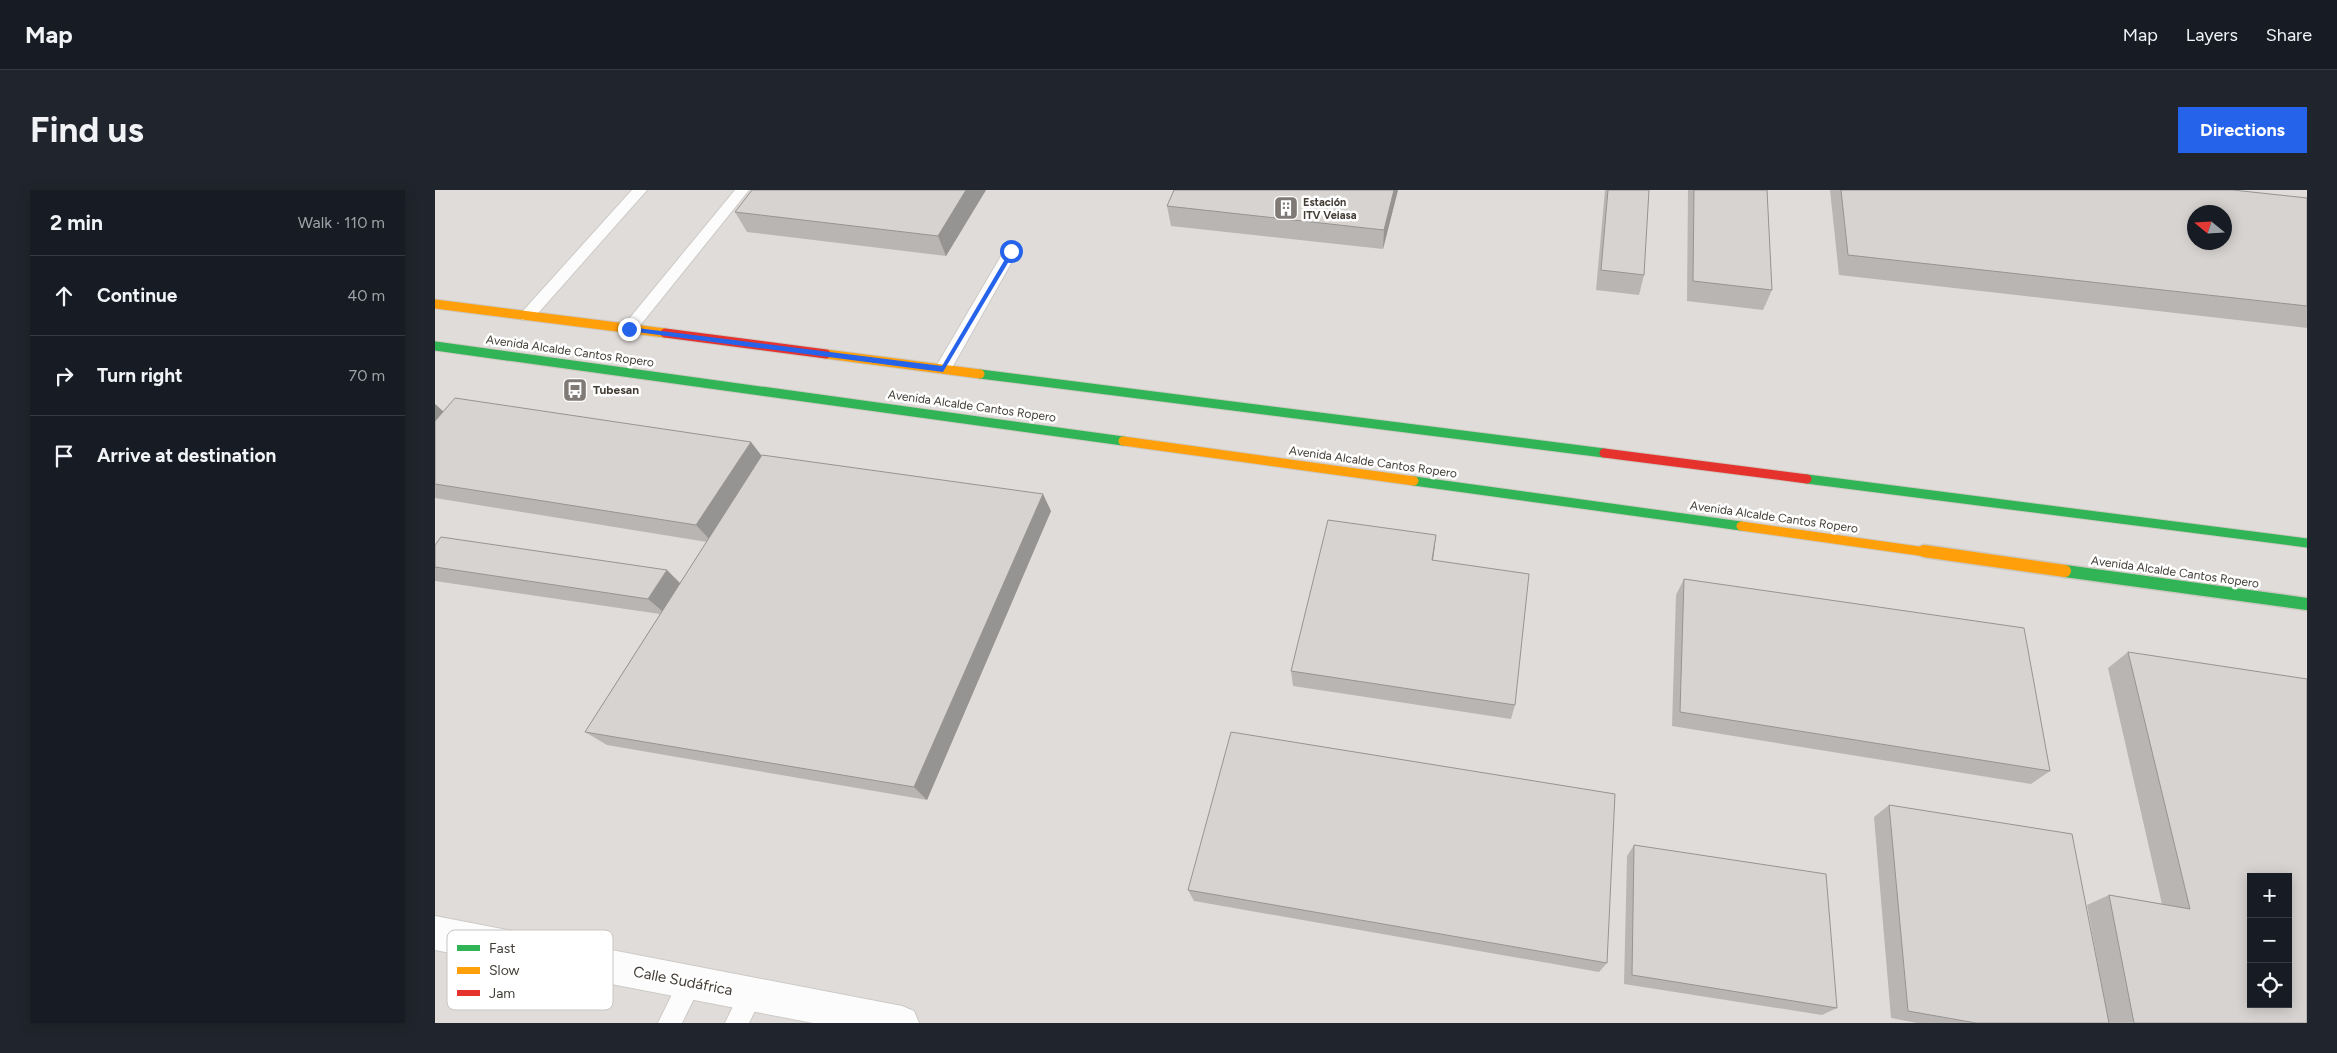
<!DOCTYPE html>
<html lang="en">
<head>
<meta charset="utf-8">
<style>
	:root { --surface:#171b24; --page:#20242c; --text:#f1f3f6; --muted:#9ea1a6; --line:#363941; --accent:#2563eb }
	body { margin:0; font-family:Figtree,sans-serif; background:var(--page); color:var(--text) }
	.controls { position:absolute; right:15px; bottom:15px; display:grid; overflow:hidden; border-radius:0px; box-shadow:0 2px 12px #0003 }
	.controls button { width:45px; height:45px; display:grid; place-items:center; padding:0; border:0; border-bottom:1px solid var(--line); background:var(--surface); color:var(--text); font:25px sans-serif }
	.compass { position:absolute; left:1752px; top:15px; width:45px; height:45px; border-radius:50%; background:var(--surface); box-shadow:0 2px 12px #0003; rotate:288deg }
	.stop { position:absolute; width:15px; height:15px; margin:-11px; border:4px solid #2563eb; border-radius:50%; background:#fff }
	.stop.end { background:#2563eb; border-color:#fff; box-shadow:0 1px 5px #0008 }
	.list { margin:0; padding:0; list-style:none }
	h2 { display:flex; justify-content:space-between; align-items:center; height:65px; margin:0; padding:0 20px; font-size:21px }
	h2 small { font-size:16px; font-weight:400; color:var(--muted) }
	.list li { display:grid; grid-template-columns:32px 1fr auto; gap:15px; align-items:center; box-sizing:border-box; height:80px; padding:0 20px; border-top:1px solid var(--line) }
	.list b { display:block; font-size:19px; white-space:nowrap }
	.list em { font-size:16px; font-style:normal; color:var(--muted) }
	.icon { flex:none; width:28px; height:28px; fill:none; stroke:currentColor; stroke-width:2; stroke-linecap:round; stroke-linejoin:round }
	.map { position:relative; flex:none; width:1872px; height:833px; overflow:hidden; border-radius:0px }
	header { display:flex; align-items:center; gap:30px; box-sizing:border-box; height:70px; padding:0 25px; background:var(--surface); border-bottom:1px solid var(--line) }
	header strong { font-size:24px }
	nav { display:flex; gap:28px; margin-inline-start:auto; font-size:18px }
	.intro { display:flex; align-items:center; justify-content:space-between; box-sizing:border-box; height:120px; padding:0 30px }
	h1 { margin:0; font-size:35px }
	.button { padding:12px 22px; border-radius:0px; background:var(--accent); color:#fff; font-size:18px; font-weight:700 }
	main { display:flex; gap:30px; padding:0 30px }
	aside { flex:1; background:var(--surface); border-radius:0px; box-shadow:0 2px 12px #0003 }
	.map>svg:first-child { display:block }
	.industrial { fill:#e0dcd9; fill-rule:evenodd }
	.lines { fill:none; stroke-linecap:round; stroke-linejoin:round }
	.lane-casing { stroke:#cccac7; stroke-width:2 }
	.street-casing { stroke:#cccac7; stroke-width:2 }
	.fast-far1-casing { stroke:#ccc8c1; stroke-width:11 }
	.fast-casing { stroke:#ccc8c1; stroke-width:15 }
	.slow-far1-casing { stroke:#ccc8c1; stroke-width:11 }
	.slow-casing { stroke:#ccc8c1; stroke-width:15 }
	.jam-casing { stroke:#ccc8c1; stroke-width:11 }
	.lane { fill:#fdfcfc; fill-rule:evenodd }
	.street { fill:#fdfcfc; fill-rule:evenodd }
	.fast-far1 { stroke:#30b455; stroke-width:9 }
	.fast { stroke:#30b455; stroke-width:12 }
	.slow-far1 { stroke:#ff9f0a; stroke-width:9 }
	.slow { stroke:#ff9f0a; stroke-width:12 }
	.jam { stroke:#e5322d; stroke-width:9 }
	.wall { fill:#b9b5b3 }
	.shaded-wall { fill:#969492 }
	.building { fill:#d7d3d0; stroke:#969492; fill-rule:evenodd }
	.route { fill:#2563eb }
	.labels { text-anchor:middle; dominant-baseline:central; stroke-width:5; stroke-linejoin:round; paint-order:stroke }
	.far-poi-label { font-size:11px; font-weight:bold; fill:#433d36; stroke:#fff; text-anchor:start }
	.street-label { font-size:12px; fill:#433d36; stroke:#fff }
	.poi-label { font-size:12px; font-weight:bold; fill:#433d36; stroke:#fff; text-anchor:start }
	.near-street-label { font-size:15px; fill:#433d36; stroke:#fff }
	.key { fill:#fff; stroke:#c7c5c3; stroke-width:1 }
	.key-label { font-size:14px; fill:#433d36 }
</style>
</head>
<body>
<header>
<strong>Map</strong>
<nav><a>Map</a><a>Layers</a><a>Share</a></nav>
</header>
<div class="intro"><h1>Find us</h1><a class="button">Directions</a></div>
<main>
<aside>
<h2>2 min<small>Walk · 110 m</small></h2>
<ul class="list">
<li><svg class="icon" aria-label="ahead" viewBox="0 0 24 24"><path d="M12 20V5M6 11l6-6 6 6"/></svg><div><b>Continue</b></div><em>40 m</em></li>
<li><svg class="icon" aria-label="right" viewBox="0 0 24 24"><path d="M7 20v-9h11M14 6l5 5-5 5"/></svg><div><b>Turn right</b></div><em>70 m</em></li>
<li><svg class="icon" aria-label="arrive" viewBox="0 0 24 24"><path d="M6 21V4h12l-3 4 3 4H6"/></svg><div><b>Arrive at destination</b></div></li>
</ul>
</aside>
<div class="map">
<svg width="1872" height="833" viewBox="0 0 1872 833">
	<rect width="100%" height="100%" fill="#efece9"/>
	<path class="industrial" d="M0,0H1872V833H0ZM1760,22H1790V52H1760ZM1816,687H1853V814H1816Z"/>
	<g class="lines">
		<defs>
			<path id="lane" d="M197,0H212L97,130H87L84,126L87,122Z
				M300,0H314L199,143H189L186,139L189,135Z
				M576,56L583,61L514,183H502L500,179L502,175L569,61Z
				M255,780L263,784L267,792L247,833H223L247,784Z
				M316,792L324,796L328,804L314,833H290L308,796Z"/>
			<path id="street" d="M0,726L467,816L479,821L484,833H378L0,760Z"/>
			<path id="fast-far1" d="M0,156L688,251
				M545,184L1169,263
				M1372,289L1872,353
				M979,291L1306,336"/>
			<path id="fast" d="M1630,381L1872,414"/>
			<path id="slow-far1" d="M0,114L230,143
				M391,164L545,184
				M688,251L979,291
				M1306,336L1498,363"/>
			<path id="slow" d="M1489,361L1630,381"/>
			<path id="jam" d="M230,143L391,164
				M1169,263L1372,289"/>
		</defs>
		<use href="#lane" class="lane-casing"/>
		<use href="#street" class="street-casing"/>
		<use href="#fast-far1" class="fast-far1-casing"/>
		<use href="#fast" class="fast-casing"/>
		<use href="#slow-far1" class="slow-far1-casing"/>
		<use href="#slow" class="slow-casing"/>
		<use href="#jam" class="jam-casing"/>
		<use href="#lane" class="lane"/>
		<use href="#street" class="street"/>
		<use href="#fast-far1" class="fast-far1"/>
		<use href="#fast" class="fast"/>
		<use href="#slow-far1" class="slow-far1"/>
		<use href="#slow" class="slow"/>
		<use href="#jam" class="jam"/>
	</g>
	<path class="wall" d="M317,0H551L511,66L312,42L300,22Z
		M963,0L948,59L736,36L732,16Z
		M1170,0H1214L1209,85L1204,105L1161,100Z
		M1253,0H1332L1337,100L1328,120L1252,111Z
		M1395,0H1798L1872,8V138L1404,85Z
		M0,214L8,221L327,266L616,321L492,610L172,555L150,542L225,424L0,391V355L245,393L272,352L0,308Z
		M1001,345L998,371L1080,515L1076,529L858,496L856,481Z
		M1249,389L1615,581L1596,594L1237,536L1241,405Z
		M1693,462L1872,833H1482L1456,828L1439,627L1454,615L1672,824L1652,715L1674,705L1727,714L1673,478Z
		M1199,655L1402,818L1387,825L1189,794L1192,666Z
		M753,700L1172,773L1164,782L759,711Z"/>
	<path class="shaded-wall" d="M531,0H551L511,66L503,46Z
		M959,0H963L948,59L949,40Z
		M0,214L14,227L0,243Z
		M316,252L330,270L277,352L261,335Z
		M608,304L616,321L492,610L479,597Z
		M1001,345L999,362L995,387L997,370Z
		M232,380L249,397L232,425L213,409Z"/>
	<path class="building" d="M317,0H531L503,46L300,22Z
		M739,0H959L949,40L732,16Z
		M1173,0H1214L1209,85L1166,80Z
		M1259,0H1332L1337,100L1258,91Z
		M1406,0H1798L1872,8V116L1413,65ZM1760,22H1790V52H1760Z
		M20,208L316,252L261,335L0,294V231Z
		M327,265L608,304L479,597L150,542Z
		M893,330L1001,345L997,370L1094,384L1080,515L856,481Z
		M6,347L232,380L213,409L0,377V355Z
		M1249,389L1589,438L1615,581L1245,522Z
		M1693,462L1872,489V833H1699L1674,705L1755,719ZM1816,687H1853V814H1816Z
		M796,542L1180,604L1172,773L753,700Z
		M1454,615L1637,644L1674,833H1541L1473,821Z
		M1199,655L1391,684L1402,818L1197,785Z"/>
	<path class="route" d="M576,59L580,61L508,182L194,141L191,139L194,137L507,176Z"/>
	<defs>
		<symbol id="building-square" viewBox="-11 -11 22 22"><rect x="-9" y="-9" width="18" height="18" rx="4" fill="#7f7a75" stroke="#fff"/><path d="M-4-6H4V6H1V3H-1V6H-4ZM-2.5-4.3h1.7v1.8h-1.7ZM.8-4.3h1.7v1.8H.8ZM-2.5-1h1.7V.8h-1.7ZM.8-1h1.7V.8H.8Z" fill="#fff"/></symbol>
		<symbol id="bus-square" viewBox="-11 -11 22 22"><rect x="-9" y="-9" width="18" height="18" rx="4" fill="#7f7a75" stroke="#fff"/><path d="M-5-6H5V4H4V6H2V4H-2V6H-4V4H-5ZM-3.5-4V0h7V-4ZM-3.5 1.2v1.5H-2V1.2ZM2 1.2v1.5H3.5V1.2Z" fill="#fff"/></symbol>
	</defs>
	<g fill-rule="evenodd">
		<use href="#building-square" x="837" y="4" width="28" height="28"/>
		<use href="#bus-square" x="126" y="186" width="28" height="28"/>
	</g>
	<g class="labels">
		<g class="far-poi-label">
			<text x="868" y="12">Estación<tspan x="868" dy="13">ITV Veiasa</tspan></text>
		</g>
		<g class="street-label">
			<text transform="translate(135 161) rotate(8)">Avenida Alcalde Cantos Ropero</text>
			<text transform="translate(537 216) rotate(8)">Avenida Alcalde Cantos Ropero</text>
			<text transform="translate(938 272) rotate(8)">Avenida Alcalde Cantos Ropero</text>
			<text transform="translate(1339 327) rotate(8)">Avenida Alcalde Cantos Ropero</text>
			<text transform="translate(1740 382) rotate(8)">Avenida Alcalde Cantos Ropero</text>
		</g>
		<g class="poi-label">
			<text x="158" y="200">Tubesan</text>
		</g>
		<g class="near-street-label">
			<text transform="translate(248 791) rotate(11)">Calle Sudáfrica</text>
		</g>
	</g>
	<rect x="12" y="740" width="166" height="80" rx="8" class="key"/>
	<rect x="22" y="755" width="23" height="6" fill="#30b455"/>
	<rect x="22" y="777" width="23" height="7" fill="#ff9f0a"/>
	<rect x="22" y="800" width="23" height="6" fill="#e5322d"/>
	<g class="key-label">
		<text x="54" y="763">Fast</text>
		<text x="54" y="785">Slow</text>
		<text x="54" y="808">Jam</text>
	</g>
</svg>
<div class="controls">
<button>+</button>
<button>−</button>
<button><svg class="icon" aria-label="locate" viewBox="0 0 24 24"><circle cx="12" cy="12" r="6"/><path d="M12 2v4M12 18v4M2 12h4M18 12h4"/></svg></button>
</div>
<svg class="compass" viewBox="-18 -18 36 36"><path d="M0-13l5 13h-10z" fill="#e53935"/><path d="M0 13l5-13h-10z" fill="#9ea1a6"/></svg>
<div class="stop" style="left:576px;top:61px"></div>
<div class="stop end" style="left:194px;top:139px"></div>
</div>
</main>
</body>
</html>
